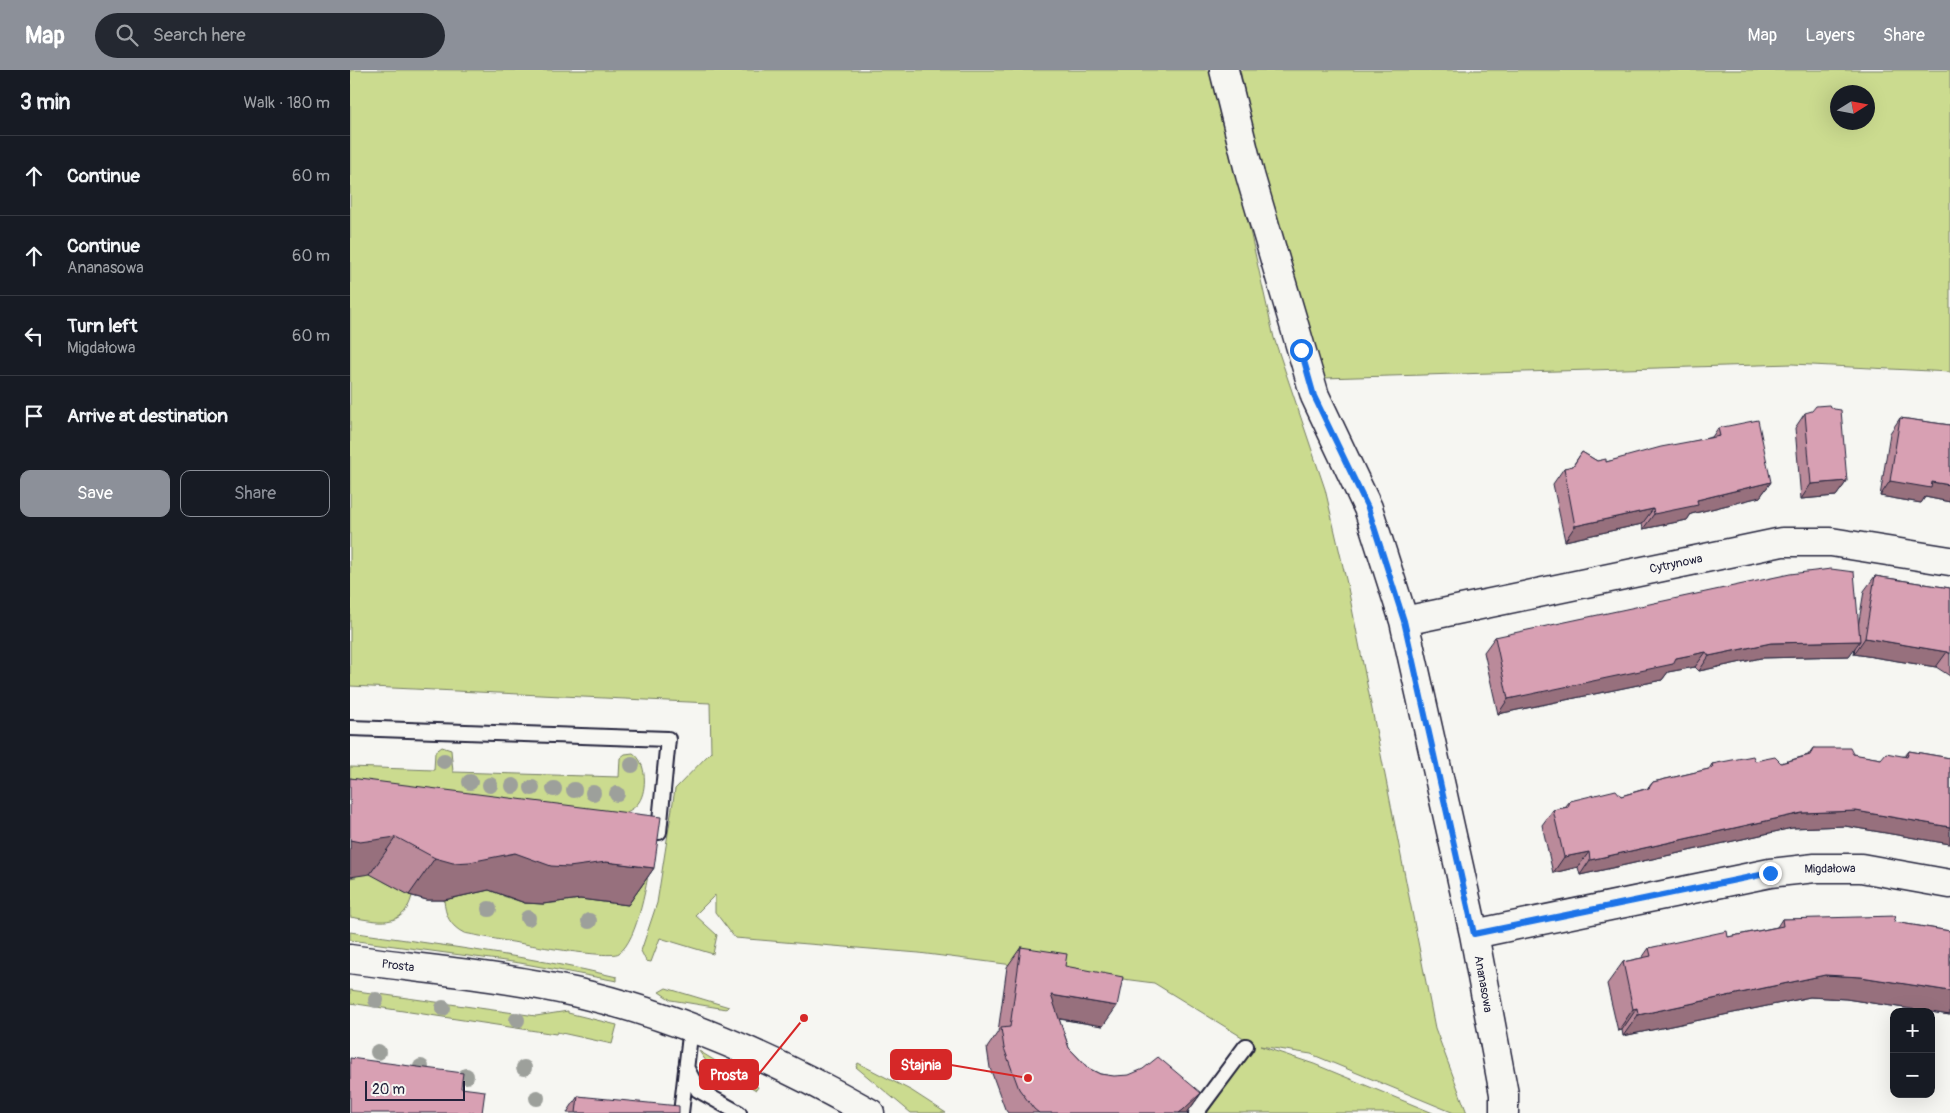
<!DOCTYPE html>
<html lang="en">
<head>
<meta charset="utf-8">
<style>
	:root { --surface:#171b24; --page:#242831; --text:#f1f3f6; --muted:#9ea1a6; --line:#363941; --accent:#8c9099 }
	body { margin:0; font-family:Pangolin,sans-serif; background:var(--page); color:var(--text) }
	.controls { position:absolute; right:15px; bottom:15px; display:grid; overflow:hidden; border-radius:10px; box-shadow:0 5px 20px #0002 }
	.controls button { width:45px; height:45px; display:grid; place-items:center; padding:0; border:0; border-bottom:1px solid var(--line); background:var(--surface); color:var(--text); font:25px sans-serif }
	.compass { position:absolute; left:1480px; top:15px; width:45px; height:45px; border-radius:50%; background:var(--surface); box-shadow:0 5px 20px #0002; rotate:79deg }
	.scale { position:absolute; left:15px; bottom:12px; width:100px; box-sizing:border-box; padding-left:5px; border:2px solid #22223b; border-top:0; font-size:14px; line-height:18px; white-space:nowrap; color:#22223b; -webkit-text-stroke:4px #f6f6f2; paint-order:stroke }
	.stop { position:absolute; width:15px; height:15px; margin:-11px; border:4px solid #1a73e8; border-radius:50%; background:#fff }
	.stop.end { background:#1a73e8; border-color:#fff; box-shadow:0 1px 5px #0008 }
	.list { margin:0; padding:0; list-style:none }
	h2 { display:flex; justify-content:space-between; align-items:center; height:65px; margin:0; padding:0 20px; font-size:21px }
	h2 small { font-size:16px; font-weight:400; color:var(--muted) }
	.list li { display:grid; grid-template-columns:32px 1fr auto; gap:15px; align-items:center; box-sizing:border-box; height:80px; padding:0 20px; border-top:1px solid var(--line) }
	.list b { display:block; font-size:19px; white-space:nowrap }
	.list p { margin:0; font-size:16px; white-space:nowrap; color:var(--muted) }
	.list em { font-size:16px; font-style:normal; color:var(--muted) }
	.actions { display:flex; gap:10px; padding:15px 20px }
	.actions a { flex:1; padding:11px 0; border:1px solid var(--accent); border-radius:10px; text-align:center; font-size:18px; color:var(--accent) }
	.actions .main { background:var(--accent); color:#fff }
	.icon { flex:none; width:28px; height:28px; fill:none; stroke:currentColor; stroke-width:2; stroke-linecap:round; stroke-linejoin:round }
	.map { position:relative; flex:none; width:1600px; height:1043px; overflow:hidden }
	header { display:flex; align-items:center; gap:30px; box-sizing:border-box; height:70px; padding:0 25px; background:var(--accent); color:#fff }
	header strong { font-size:24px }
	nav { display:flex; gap:28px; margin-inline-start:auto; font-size:18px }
	.search { width:350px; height:45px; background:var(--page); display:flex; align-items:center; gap:12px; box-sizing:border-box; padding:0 18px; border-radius:28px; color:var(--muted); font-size:19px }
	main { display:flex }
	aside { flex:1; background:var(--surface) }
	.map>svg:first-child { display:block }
	.green { fill:#cbdb8f; stroke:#767e65; fill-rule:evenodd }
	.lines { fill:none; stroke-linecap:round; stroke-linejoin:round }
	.lane-casing { stroke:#22223b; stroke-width:18 }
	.street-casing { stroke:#22223b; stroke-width:31 }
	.secondary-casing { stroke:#22223b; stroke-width:31 }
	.lane { stroke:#f6f6f2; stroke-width:14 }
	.street { stroke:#f6f6f2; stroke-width:28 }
	.secondary { stroke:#f6f6f2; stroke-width:28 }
	.tree { fill:#9da09b }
	.wall { fill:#ba8a9a; stroke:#22223b }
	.shaded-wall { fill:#97707d; stroke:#22223b }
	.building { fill:#d8a0b3; stroke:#22223b }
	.route { stroke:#1a73e8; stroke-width:6 }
	.labels { text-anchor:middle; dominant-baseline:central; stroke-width:4; stroke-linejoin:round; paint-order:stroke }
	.street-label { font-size:12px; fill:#22223b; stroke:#f6f6f2 }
	.leader { fill:none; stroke:#d62828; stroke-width:2 }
	.callout-dot { fill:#d62828; stroke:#f6f6f2; stroke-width:2 }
	.callout { fill:#d62828; stroke:#d62828; stroke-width:2 }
	.callout-label { font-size:14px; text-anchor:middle; font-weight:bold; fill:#fff }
</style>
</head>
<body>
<header>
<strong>Map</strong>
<div class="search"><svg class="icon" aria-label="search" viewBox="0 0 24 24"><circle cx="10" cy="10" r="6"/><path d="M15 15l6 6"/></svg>Search here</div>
<nav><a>Map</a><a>Layers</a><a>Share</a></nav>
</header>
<main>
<aside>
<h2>3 min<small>Walk · 180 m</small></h2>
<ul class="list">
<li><svg class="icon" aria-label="ahead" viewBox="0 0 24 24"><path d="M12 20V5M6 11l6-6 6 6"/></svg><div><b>Continue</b></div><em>60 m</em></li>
<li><svg class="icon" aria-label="ahead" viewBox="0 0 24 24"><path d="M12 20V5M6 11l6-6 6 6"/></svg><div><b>Continue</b><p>Ananasowa</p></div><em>60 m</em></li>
<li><svg class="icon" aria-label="left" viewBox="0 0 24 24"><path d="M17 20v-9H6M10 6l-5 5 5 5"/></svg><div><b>Turn left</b><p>Migdałowa</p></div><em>60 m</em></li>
<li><svg class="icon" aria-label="arrive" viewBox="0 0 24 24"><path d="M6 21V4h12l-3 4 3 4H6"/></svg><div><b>Arrive at destination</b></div></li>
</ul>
<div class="actions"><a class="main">Save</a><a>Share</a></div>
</aside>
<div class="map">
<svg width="1600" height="1043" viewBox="0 0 1600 1043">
	<rect width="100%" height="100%" fill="#f6f6f2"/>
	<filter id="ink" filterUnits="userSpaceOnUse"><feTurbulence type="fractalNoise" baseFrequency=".02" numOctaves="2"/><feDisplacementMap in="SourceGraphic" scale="10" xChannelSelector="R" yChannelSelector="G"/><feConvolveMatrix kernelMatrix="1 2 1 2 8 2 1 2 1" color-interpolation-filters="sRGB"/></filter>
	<g filter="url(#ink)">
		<path class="green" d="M0,0H864L924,268L975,419L998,518L1085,958L1117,1043H1104L961,984L910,976L964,994L1083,1043H857L905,975L804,913L569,883L385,868L365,842V825L345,845L367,865L363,884L310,868L301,892L296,891L291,881L307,833L325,719L361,682L360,633L0,616Z
			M890,0H1600V302L1442,294L973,308L909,90ZM1488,22H1518V52H1488Z
			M92,677L101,680L103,702L269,707L270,688L275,684L283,683C297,692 297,720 289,732C284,739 279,741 272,744L0,710V697L84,700L85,682Z
			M301,786C298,808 288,870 269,883C258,891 135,867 114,863C100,856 95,845 94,830L124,823L125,816L154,819L153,826L175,833H205Z
			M4,800L34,804L33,811L62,826C53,860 27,851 0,847V808L6,807Z
			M0,862C90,875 179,886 267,907V911L170,893L0,870Z
			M316,918L379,937L376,939L321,930L309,922Z
			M0,920L186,946L218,941V943L267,955L262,974L207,962L206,964L0,933Z
			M349,981L408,1017L406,1020L356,991Z
			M508,993L562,1021L596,1043H561L506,997Z"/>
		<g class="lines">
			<defs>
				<path id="lane" d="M0,658L318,669L309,762L291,760
					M336,997L348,1020L389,1043
					M331,1043L341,957
					M846,1043L896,976"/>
				<path id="street" d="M874,0L900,105L965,326L1018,438L1054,551L1124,864L1154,1024V1043
					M1054,551L1432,472H1481L1600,491
					M1124,864L1420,803L1465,798H1511L1600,814"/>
				<path id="secondary" d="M0,889C75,899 151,906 224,922C329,946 427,990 520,1043"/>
			</defs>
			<use href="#lane" class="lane-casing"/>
			<use href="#street" class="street-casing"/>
			<use href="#secondary" class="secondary-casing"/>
			<use href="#lane" class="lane"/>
			<use href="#street" class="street"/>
			<use href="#secondary" class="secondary"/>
		</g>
		<g class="tree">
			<circle cx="94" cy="691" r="8"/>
			<circle cx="282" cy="695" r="8"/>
			<circle cx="120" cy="712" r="8"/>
			<circle cx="140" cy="715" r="8"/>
			<circle cx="163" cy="716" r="8"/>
			<circle cx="182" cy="718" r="8"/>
			<circle cx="204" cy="719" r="8"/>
			<circle cx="224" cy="720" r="8"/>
			<circle cx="243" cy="723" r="8"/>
			<circle cx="267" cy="724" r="8"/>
			<circle cx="139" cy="839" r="8"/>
			<circle cx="178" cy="848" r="8"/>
			<circle cx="239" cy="851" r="8"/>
			<circle cx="26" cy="930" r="8"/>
			<circle cx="93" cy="938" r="8"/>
			<circle cx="167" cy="950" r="8"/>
			<circle cx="28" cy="982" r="8"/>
			<circle cx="71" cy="997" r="8"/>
			<circle cx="174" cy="998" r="8"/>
			<circle cx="116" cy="1006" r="8"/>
			<circle cx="187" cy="1028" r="8"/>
		</g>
		<path class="wall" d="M1455,343L1497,411L1486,426L1451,429L1445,358Z
			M1550,348L1600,355V432L1575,427L1571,433L1530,426L1540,363Z
			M1368,358L1421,412L1410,427L1341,444L1337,450L1293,459L1292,454L1215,471L1203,414L1214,398L1222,397L1232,382L1247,391L1256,392L1362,367Z
			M1525,506L1600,518V606L1586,597L1504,584L1505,577L1499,586L1411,588L1349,601L1345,597L1318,602L1312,610L1148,644L1134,582L1145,567L1508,557L1514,521Z
			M1463,678L1531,689L1555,686L1559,681L1600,688V774L1495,756L1442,758L1230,805L1228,797L1203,803L1192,755L1203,740L1215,737L1220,731L1271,726L1298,718L1303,712L1359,699L1362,694L1405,691L1431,693L1458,685Z
			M0,708L304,798L278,835L230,829L193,834L175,833L139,820L94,830H77L59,825L20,804Z
			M1432,849L1544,852L1600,861V945L1496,929L1460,927L1273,966L1272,960L1268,961L1257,914L1273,892L1292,888L1299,878L1378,867L1427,857Z
			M671,877L715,896L753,956L709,949L719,978L738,998L750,1004L851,1023L837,1043H658L655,1039L640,998L637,978L648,962L657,897Z
			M228,1026L329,1043H217L218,1041Z"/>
		<path class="shaded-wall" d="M1497,411L1486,426L1451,429L1461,414Z
			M1540,411L1582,412L1600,415V432L1575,427L1571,433L1530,426Z
			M1421,412L1410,427L1341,444L1337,450L1293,459L1304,444L1347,430Z
			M1303,439L1292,454L1215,471L1225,456Z
			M1515,568L1597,582L1586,597L1504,584Z
			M1510,571L1499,586L1411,588L1349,601L1359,586L1421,573Z
			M1356,582L1345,597L1318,602L1312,610L1148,644L1158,629L1326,588Z
			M1506,741L1600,757V774L1495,756L1442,758L1230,805L1240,790L1452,743Z
			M46,767L20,804L0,807V770Z
			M1239,782L1228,797L1203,803L1214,787Z
			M165,783L256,792L304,798L278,835L230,829L193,834L175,833L139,820L94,830H77L59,825L85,788Z
			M1475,905L1511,907L1600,921V945L1496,929L1460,927L1273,966L1288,945Z
			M701,925L767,936L753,956L687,945Z
			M1287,938L1272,960L1268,961L1283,939Z
			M851,1023L837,1043H829Z"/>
		<path class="building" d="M1479,335L1484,339L1491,340L1497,411L1461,414L1455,343L1462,341L1466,336Z
			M1550,348L1600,355V415L1582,412L1581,418L1540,411Z
			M1408,350L1421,412L1347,430L1348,435L1304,444L1303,439L1225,456L1214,398L1223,396L1232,382L1247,391L1256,389V392L1311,377L1370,366L1368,358Z
			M1481,499L1504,502L1510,571L1421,573L1359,586L1356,582L1326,588L1323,594L1158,629L1145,567L1440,504Z
			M1525,506L1600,518V584L1597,582L1515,568Z
			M1463,678H1500L1503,684L1531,689L1536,683L1557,687L1559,681L1600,688V757L1506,741L1452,743L1240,790L1239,782L1214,787L1203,740L1218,737L1220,731L1266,720L1271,726L1299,718L1303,712L1363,698L1362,694L1403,686L1405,691L1425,687L1431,693L1460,685Z
			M0,708L311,747L304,798L256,792L219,797L201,796L165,783L120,792L103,793L85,788L46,767L10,772L0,770Z
			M1546,846L1544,852L1600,861V921L1511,907L1475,905L1288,945L1287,938L1283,939L1273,892L1301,886L1299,878L1377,861L1378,867L1433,856L1432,849Z
			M671,877L717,884L715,896L773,907L767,936L701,925L719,978L738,998L750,1004L764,1006L779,1005L793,999L808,987L851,1023L833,1040L829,1043H689L684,1039L669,1019L654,978L651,958L660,957Z
			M0,988L113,1003L111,1018L135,1021L132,1043H0Z
			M228,1026L329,1036V1043H226Z"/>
	</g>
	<g class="lines" filter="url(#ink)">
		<path class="route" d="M951,280L964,326L1018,438L1054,551L1124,864L1420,803"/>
	</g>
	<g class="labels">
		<g class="street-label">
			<text transform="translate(1326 494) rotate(-12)">Cytrynowa</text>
			<text transform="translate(1480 799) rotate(-1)">Migdałowa</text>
			<text transform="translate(48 896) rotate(7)">Prosta</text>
			<text transform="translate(1133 914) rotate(80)">Ananasowa</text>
		</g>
	</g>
	<path class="leader" d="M678 1008L601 995M454 948L408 1005"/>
	<g class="callout-dot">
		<circle cx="678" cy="1008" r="5"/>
		<circle cx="454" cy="948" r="5"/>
	</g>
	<g class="callout">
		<rect x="541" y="980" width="60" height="29" rx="5"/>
		<rect x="350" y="990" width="58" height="29" rx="5"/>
	</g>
	<g class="callout-label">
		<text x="571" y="1000">Stajnia</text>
		<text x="379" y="1010">Prosta</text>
	</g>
</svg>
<div class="controls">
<button>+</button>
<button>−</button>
</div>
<svg class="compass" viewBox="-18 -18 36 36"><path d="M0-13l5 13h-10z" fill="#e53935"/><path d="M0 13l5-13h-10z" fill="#9ea1a6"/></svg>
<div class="scale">20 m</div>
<div class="stop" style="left:951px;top:280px"></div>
<div class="stop end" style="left:1420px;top:803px"></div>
</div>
</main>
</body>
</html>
